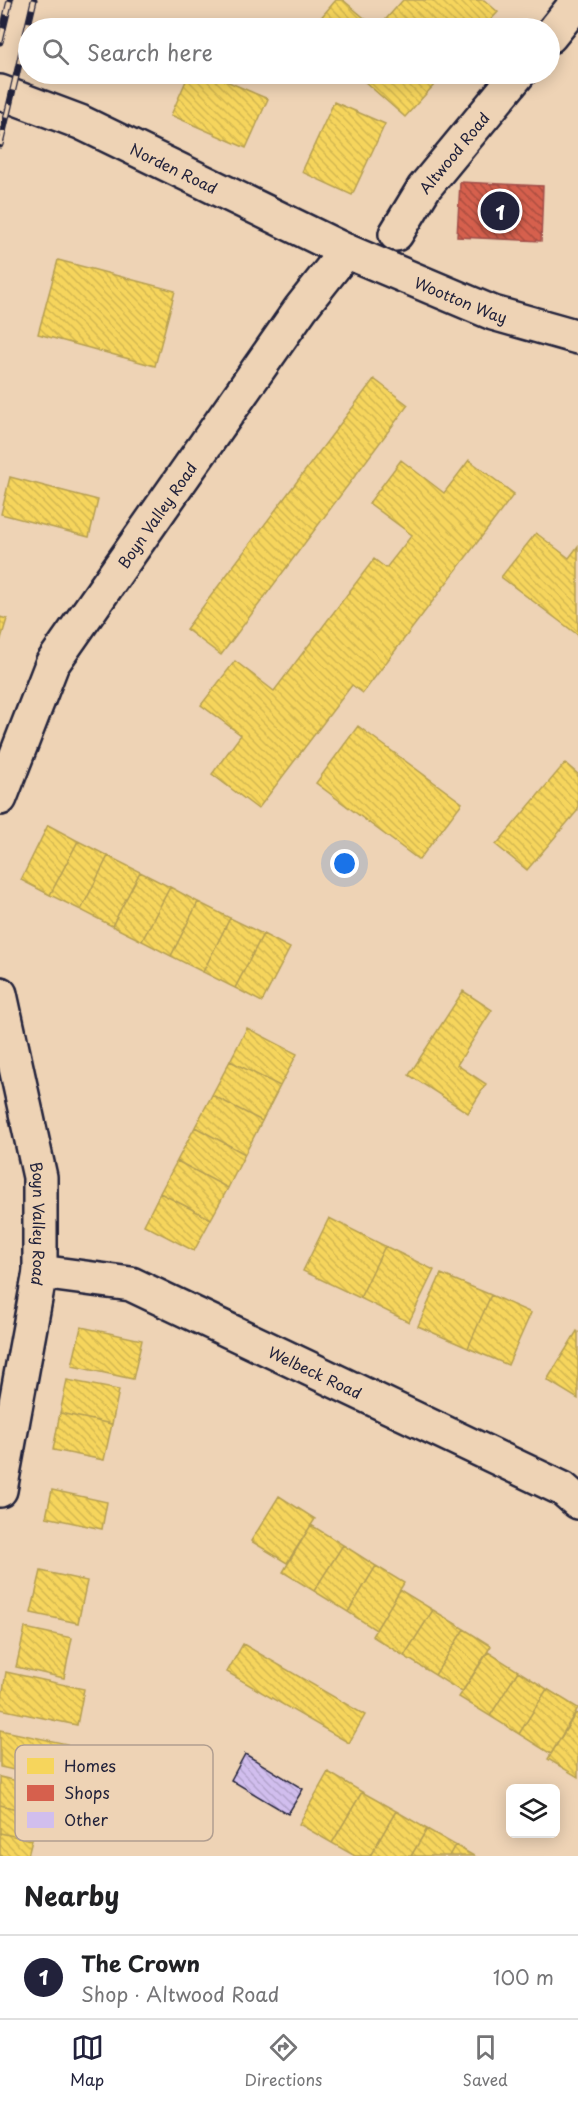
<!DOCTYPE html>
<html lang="en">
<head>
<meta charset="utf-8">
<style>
	:root { --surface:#fff; --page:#f6f6f6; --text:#202124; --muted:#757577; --line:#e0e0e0; --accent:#22223b }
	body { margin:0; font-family:"Playpen Sans",sans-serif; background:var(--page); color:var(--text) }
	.controls { position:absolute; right:18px; bottom:18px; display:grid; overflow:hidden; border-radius:9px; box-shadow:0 3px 15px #0003 }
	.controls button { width:54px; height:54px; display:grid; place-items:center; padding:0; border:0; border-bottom:2px solid var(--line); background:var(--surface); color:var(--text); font:30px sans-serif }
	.you { position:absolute; left:345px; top:864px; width:21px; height:21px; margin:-15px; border:4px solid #fff; border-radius:50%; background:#1a73e8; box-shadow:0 0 0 9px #1a73e833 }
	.badge { display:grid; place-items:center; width:39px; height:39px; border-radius:50%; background:var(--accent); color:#fff; font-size:20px; font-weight:700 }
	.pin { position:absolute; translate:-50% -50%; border:3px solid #fff; box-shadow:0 2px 6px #0006 }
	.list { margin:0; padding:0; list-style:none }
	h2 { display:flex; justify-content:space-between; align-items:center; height:78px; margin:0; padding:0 24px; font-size:26px }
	h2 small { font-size:20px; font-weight:400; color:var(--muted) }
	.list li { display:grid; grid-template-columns:39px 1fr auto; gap:18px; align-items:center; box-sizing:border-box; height:84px; padding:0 24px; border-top:2px solid var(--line) }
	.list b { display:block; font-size:22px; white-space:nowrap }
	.list p { margin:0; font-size:20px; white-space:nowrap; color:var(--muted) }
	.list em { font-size:20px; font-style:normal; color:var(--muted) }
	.icon { flex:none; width:33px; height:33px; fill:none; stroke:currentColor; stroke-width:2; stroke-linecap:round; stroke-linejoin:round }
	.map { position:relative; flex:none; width:578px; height:1856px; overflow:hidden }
	.search { position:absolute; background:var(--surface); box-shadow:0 3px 15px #0003; left:18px; right:18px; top:18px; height:66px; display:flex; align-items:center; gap:15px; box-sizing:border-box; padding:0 21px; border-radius:33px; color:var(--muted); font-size:22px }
	.sheet { height:162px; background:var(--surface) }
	nav { display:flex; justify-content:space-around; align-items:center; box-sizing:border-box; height:84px; border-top:2px solid var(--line); background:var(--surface); font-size:16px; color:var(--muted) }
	nav a { display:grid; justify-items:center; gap:3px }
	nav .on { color:var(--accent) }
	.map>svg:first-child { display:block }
	.homes { fill:url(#homes-back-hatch); stroke:#b69f52; stroke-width:1.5 }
	.shops { fill:url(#shops-back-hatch); stroke:#a04d48; stroke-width:1.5 }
	.building { fill:url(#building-back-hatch); stroke:#22223b; stroke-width:1.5 }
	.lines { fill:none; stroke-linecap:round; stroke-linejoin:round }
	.minor-casing { stroke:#22223b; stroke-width:38 }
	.minor { stroke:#eed3b5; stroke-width:33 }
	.rail-casing { stroke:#22223b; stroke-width:7 }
	.rail { stroke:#eed3b5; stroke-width:4.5; stroke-dasharray:14; stroke-linecap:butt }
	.labels { text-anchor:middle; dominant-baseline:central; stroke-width:6; stroke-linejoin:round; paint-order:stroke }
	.street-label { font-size:15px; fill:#22223b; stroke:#eed3b5 }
	.key { fill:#eed3b5; stroke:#b19e90; stroke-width:1.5 }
	.key-label { font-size:16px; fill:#22223b }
</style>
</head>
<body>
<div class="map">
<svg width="578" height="1856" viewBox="0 0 578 1856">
	<defs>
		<pattern id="homes-back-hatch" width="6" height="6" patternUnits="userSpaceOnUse" patternTransform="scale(1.5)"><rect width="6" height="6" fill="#f6d55c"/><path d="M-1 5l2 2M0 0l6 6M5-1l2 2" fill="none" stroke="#d3b751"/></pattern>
		<pattern id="shops-back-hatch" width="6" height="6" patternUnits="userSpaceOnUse" patternTransform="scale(1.5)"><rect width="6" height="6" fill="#d6604d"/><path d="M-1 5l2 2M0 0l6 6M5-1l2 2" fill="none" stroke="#ad4f41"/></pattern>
		<pattern id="building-back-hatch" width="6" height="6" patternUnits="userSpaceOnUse" patternTransform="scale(1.5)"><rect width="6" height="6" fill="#d1beee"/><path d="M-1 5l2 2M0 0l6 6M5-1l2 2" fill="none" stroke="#b3a3cd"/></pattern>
	</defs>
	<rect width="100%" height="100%" fill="#eed3b5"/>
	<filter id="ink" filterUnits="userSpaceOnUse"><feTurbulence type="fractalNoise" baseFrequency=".0167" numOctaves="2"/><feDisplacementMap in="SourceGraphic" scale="12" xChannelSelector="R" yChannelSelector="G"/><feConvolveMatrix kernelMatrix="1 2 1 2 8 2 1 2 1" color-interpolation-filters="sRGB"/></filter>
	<g filter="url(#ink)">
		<path class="homes" d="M336,0H343L376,28H312Z
			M403,0H484L498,12L483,28H378Z
			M189,74H210L268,99L246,148L171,115Z
			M356,74H444L405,117Z
			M334,102L385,124L352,195L302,172Z
			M58,260L175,291L155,366L38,334Z
			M374,379L408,405L221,655L186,629Z
			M401,460L444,493L469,460L514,494L363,693L352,685L258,809L212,774L241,735L201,705L235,661L274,691L374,559L386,568L412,535L369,503Z
			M10,477L98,500L89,537L1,514Z
			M536,533L569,558L578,546V635L501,577Z
			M0,617L7,619L0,642Z
			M358,726L462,803L419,860L316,783Z
			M565,763L578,774V810L527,870L496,845Z
			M48,825L78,841L50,895L21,880Z
			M78,841L108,856L81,910L50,895Z
			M108,856L140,872L112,926L81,910Z
			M140,872L170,887L142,941L112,926Z
			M170,887L198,902L171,956L142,941Z
			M198,902L230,918L203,972L171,956Z
			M230,918L263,934L235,988L203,972Z
			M263,934L290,948L262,1002L235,988Z
			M463,991L492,1010L457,1065L486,1084L468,1113L409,1075Z
			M247,1028L297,1054L280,1086L230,1061Z
			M230,1061L280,1086L262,1121L212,1095Z
			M212,1095L262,1121L245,1154L195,1127Z
			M195,1127L245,1154L228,1188L177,1161Z
			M177,1161L228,1188L211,1219L160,1193Z
			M160,1193L211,1219L194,1251L144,1225Z
			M329,1218L385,1246L360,1298L303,1271Z
			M385,1246L434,1270L409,1322L360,1298Z
			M441,1274L491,1295L468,1348L418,1326Z
			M491,1295L531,1313L508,1365L468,1348Z
			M81,1327L142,1340L133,1379L72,1366Z
			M577,1331L578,1332V1399L547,1380Z
			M67,1380L119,1390L112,1424L60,1413Z
			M60,1413L112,1424L104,1460L53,1450Z
			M52,1490L107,1502L102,1529L46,1517Z
			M279,1496L315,1519L287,1563L251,1541Z
			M311,1525L343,1545L314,1591L283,1572Z
			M343,1545L376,1566L348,1612L314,1591Z
			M376,1566L404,1583L376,1630L348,1612Z
			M41,1571L87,1581L78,1623L31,1613Z
			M400,1590L433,1610L404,1656L372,1636Z
			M433,1610L464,1629L435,1675L404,1656Z
			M25,1628L72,1638L64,1678L16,1667Z
			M464,1629L491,1646L462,1692L435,1675Z
			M243,1644L365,1715L349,1743L227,1672Z
			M488,1652L518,1671L490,1716L459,1697Z
			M518,1671L547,1689L519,1734L490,1716Z
			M6,1672L84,1689L77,1725L0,1709Z
			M547,1689L578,1708L551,1754L519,1734Z
			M576,1713L578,1714V1777L548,1759Z
			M0,1730L67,1744L60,1780L0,1767Z
			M328,1772L362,1792L332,1843L299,1824Z
			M0,1777L44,1787L38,1814L0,1805Z
			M362,1792L396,1811L370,1856H355L332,1843Z
			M0,1805L38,1814L32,1840L0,1833Z
			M396,1811L427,1829L411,1856H370Z
			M427,1829L455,1845L449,1856H411Z
			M0,1833L32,1840L28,1856H0Z
			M455,1845L474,1856H449Z"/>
		<path class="shops" d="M460,182L543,186L541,241L457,237Z"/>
		<path class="building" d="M245,1754L303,1789L288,1814L231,1780Z"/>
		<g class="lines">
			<defs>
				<g id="minor">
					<path d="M550,36L578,1"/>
					<path id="s1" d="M0,92L80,122L346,251L493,313L578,337"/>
					<path id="s2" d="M396,234L424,188L518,74"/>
					<path id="s3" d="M0,798L52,664L301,308L346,251"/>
					<path id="s4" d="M0,994L40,1177V1272L0,1490"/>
					<path id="s5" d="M40,1272L131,1284L563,1489L578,1502"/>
				</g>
			</defs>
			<use href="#minor" class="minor-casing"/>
			<use href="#minor" class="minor"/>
			<defs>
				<path id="rail" d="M0,42L10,0
					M0,145L34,0"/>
			</defs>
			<use href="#rail" class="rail-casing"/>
			<use href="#rail" class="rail"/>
		</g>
	</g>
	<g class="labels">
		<g class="street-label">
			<text stroke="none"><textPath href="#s2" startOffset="100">Altwood Road</textPath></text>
			<text stroke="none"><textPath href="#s1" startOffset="190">Norden Road</textPath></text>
			<text stroke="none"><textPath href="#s1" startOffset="506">Wootton Way</textPath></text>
			<text stroke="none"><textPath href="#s3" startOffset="326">Boyn Valley Road</textPath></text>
			<text stroke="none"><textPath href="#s4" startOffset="234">Boyn Valley Road</textPath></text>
			<text stroke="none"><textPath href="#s5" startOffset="296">Welbeck Road</textPath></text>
		</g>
	</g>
	<rect x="15" y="1745" width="198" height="96" rx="9" class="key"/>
	<rect x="27" y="1758" width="27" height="16" fill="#f6d55c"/>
	<rect x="27" y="1785" width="27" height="16" fill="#d6604d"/>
	<rect x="27" y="1812" width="27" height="16" fill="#d1beee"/>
	<g class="key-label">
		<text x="64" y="1772">Homes</text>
		<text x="64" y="1799">Shops</text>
		<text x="64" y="1826">Other</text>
	</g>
</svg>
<div class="controls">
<button><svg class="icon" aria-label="layers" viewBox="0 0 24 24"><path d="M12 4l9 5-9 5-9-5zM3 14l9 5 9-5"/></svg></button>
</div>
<div class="you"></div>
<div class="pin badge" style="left:500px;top:211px">1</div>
<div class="search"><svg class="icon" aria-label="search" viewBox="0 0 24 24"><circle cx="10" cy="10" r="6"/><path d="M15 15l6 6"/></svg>Search here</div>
</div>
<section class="sheet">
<h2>Nearby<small></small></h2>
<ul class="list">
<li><span class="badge">1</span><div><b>The Crown</b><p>Shop · Altwood Road</p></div><em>100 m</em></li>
</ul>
</section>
<nav>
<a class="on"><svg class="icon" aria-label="map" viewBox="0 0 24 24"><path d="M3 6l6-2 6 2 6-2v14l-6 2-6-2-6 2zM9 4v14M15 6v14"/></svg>Map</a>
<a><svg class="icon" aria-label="directions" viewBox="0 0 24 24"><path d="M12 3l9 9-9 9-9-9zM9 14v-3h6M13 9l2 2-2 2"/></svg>Directions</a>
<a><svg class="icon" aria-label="saved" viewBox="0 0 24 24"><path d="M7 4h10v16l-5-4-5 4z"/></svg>Saved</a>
</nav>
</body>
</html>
